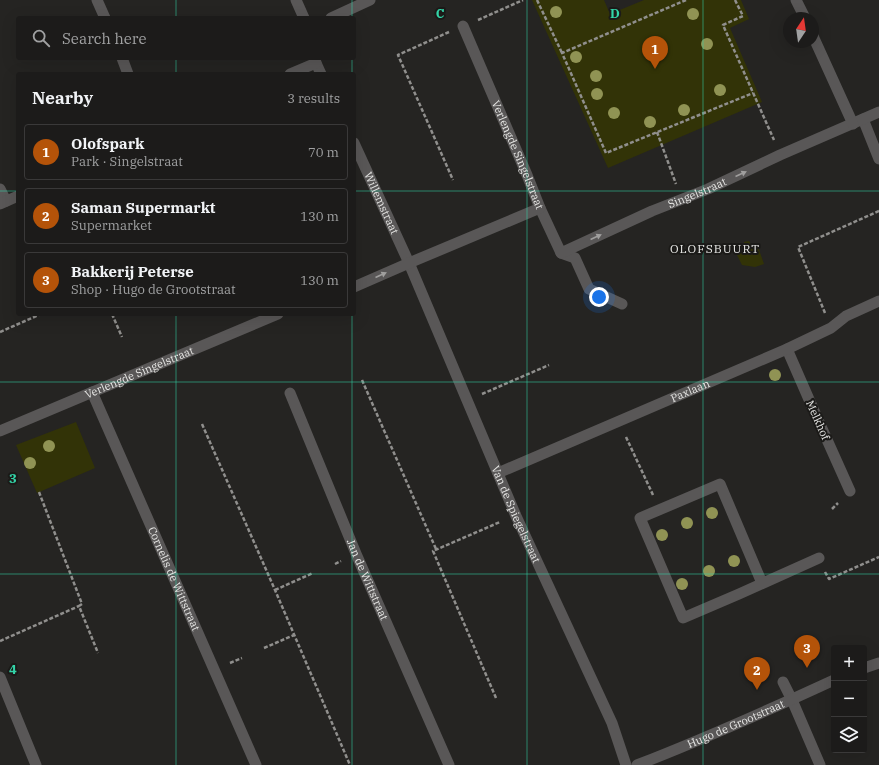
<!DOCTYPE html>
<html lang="en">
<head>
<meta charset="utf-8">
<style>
	:root { --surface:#1c1b1a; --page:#252423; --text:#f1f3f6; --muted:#a0a1a2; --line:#3a3939; --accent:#b45309 }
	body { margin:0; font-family:"IBM Plex Serif",serif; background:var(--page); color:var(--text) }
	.controls { position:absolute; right:12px; bottom:12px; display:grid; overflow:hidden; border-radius:4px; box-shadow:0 4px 16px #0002 }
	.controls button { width:36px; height:36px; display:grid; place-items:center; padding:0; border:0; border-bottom:1px solid var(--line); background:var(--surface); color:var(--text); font:20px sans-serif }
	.compass { position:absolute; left:783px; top:12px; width:36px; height:36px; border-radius:50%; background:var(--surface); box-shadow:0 4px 16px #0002; rotate:13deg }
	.you { position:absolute; left:599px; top:297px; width:14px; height:14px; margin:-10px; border:3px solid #fff; border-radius:50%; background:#1a73e8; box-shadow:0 0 0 6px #1a73e833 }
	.badge { display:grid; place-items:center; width:26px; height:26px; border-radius:50%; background:var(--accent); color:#fff; font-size:13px; font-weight:700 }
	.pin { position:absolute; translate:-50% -33px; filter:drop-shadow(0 1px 2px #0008) }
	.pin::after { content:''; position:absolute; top:21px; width:14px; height:12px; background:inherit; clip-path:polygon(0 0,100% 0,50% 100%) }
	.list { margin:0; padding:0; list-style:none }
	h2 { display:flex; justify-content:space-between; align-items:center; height:52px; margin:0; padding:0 16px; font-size:17px }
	h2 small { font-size:13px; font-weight:400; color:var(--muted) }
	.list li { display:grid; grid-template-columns:26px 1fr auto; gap:12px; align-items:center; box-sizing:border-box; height:56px; margin:0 8px 8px; padding:0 8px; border:1px solid var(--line); border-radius:4px }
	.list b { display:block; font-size:15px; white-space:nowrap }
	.list p { margin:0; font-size:13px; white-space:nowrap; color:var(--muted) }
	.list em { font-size:13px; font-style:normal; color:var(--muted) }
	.icon { flex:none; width:22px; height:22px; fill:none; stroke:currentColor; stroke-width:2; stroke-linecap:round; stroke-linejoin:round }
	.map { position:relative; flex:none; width:879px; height:765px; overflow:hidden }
	.search { position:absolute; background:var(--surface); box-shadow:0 4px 16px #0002; left:16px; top:16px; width:340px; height:44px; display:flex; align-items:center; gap:10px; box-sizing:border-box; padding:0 14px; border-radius:4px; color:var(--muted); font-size:15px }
	.panel { position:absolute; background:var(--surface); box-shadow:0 4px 16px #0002; left:16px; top:72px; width:340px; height:244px; border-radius:4px }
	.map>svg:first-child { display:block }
	.green { fill:#323307 }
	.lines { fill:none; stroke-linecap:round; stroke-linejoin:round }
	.path { stroke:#908f8d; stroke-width:2.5; stroke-dasharray:4 2; stroke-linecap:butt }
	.service { stroke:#595757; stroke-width:11 }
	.pedestrian { stroke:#595757; stroke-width:11 }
	.minor { stroke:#595757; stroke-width:11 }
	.tertiary { stroke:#595757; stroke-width:11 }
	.tree { fill:#909354 }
	.oneway { fill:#a09f9e }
	.grid { fill:none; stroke:#33d4a8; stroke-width:1; stroke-opacity:0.55 }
	.labels { text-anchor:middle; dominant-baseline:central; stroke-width:4; stroke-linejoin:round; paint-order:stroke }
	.street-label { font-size:11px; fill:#e7e7e5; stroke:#1b1a18 }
	.neighbourhood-label { font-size:12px; letter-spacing:1px; fill:#e7e7e5; stroke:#1b1a18 }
	.grid-label { font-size:13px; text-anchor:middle; font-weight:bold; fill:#33d4a8; stroke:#1b1a18; stroke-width:4; stroke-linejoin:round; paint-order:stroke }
</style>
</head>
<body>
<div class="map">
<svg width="879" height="765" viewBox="0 0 879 765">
	<rect width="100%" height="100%" fill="#252422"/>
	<path class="green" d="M532,0H604L610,14L644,0H741L749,19L730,28L762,102L608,168Z
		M749,241L752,246L757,244L764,264L755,267L742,265L737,255L745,250L744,242Z
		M76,422L95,468L37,493L16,445Z"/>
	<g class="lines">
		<path class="path" d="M537,0L562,53
			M686,0L562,53L606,153L753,93
			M735,0L743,16L723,25L774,140
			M478,20L523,0
			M449,32L398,55L453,180
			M657,132L676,184
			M825,313L798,247L879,211
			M112,314L122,337
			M0,332L41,314
			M362,380L436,549
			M482,394L549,365
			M202,424L275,590L350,765
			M626,437L653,495
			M39,492L82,604L79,606L98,653
			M832,509L838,503
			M335,564L341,561
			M825,572L829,579L879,557
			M275,590L313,573
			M0,641L79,606
			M264,648L294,635
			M230,663L242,658
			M496,698L433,551L500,522"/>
		<path class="service" d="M561,253L575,258L589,289L622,304
			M762,583L720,484L640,518L683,618L739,594L819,558
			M783,682L792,700"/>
		<path class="pedestrian" d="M863,119L879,159
			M811,404L850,491"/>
		<g class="minor">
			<path d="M97,0L105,18"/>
			<path d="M296,0L304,18"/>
			<path d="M796,0L805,18"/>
			<path d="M331,18L370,0"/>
			<path id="s1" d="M463,26L527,175L540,208L561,253L652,211L708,189L780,155L879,112"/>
			<path d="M813,36L853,124"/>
			<path d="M122,58L128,74"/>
			<path d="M315,58L316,63L321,74"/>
			<path d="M290,74L316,63"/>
			<path id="s2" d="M354,143L409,263L516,516L612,723L626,765"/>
			<path d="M0,189L6,201"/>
			<path d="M0,204L18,196"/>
			<path d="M354,287L409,263L540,208"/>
			<path d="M787,349L811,404"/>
			<path id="s3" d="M92,392L256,765"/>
			<path id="s4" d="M290,393L357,556L449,765"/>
			<path id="s5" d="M0,431L278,314"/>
			<path id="s6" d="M498,473L787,349L831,328L846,316L879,301"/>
			<path d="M0,677L36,765"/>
			<path d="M792,700L820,765"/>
		</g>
		<g class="tertiary">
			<path d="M864,668L879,663"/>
			<path id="s7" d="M637,765C704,739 769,710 834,680"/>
		</g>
	</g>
	<g class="tree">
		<circle cx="556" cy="12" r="6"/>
		<circle cx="693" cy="14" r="6"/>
		<circle cx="707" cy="44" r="6"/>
		<circle cx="576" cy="57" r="6"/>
		<circle cx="596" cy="76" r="6"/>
		<circle cx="720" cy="90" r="6"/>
		<circle cx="597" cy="94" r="6"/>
		<circle cx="684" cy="110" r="6"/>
		<circle cx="614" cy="113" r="6"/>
		<circle cx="650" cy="122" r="6"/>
		<circle cx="775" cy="375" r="6"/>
		<circle cx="49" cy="446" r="6"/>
		<circle cx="30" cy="463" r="6"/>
		<circle cx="712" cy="513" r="6"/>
		<circle cx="687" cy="523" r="6"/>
		<circle cx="662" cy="535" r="6"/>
		<circle cx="734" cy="561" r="6"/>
		<circle cx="709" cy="571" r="6"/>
		<circle cx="682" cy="584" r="6"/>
	</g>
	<defs><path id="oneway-solid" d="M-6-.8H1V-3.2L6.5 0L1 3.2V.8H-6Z"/></defs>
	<g class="oneway">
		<use href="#oneway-solid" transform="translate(741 174) rotate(-24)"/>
		<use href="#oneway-solid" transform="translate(596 237) rotate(-25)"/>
		<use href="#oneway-solid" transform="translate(381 275) rotate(-24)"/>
	</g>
	<path class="grid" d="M176,0V18M352,0V18M527,0V765M703,0V765M176,58V74M352,58V74M0,191H18M354,191H879M176,314V765M352,314V765M0,382H879M0,574H879"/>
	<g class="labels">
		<g class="street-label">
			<text stroke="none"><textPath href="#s1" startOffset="140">Verlengde Singelstraat</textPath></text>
			<text stroke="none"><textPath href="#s1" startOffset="396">Singelstraat</textPath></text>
			<text stroke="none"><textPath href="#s2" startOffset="66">Willemstraat</textPath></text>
			<text stroke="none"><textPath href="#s5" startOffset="151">Verlengde Singelstraat</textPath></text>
			<text stroke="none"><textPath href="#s6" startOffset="209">Paxlaan</textPath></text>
			<text transform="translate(818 420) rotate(66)">Melkhof</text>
			<text stroke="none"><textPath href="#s2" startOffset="405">Van de Spiegelstraat</textPath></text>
			<text stroke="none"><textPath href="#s3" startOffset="204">Cornelis de Wittstraat</textPath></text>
			<text stroke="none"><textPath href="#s4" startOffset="202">Jan de Wittstraat</textPath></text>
			<text stroke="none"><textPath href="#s7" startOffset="107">Hugo de Grootstraat</textPath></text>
		</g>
		<g class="neighbourhood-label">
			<text x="715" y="248">OLOFSBUURT</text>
		</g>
	</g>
	<g class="grid-label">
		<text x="440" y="18">C</text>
		<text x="615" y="18">D</text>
		<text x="13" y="483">3</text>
		<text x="13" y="674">4</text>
	</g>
</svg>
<div class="controls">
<button>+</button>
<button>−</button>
<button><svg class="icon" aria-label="layers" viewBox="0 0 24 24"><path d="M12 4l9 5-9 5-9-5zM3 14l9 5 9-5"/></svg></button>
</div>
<svg class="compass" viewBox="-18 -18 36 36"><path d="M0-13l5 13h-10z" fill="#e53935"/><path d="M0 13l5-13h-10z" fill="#a0a1a2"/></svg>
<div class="you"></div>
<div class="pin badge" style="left:655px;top:69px">1</div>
<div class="pin badge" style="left:757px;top:690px">2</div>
<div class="pin badge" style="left:807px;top:668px">3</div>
<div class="search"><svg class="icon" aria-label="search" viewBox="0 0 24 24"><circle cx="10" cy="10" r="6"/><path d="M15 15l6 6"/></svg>Search here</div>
<section class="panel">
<h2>Nearby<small>3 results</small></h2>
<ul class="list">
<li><span class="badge">1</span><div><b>Olofspark</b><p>Park · Singelstraat</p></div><em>70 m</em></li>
<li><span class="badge">2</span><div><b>Saman Supermarkt</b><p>Supermarket</p></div><em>130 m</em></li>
<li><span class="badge">3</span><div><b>Bakkerij Peterse</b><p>Shop · Hugo de Grootstraat</p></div><em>130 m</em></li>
</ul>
</section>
</div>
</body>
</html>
